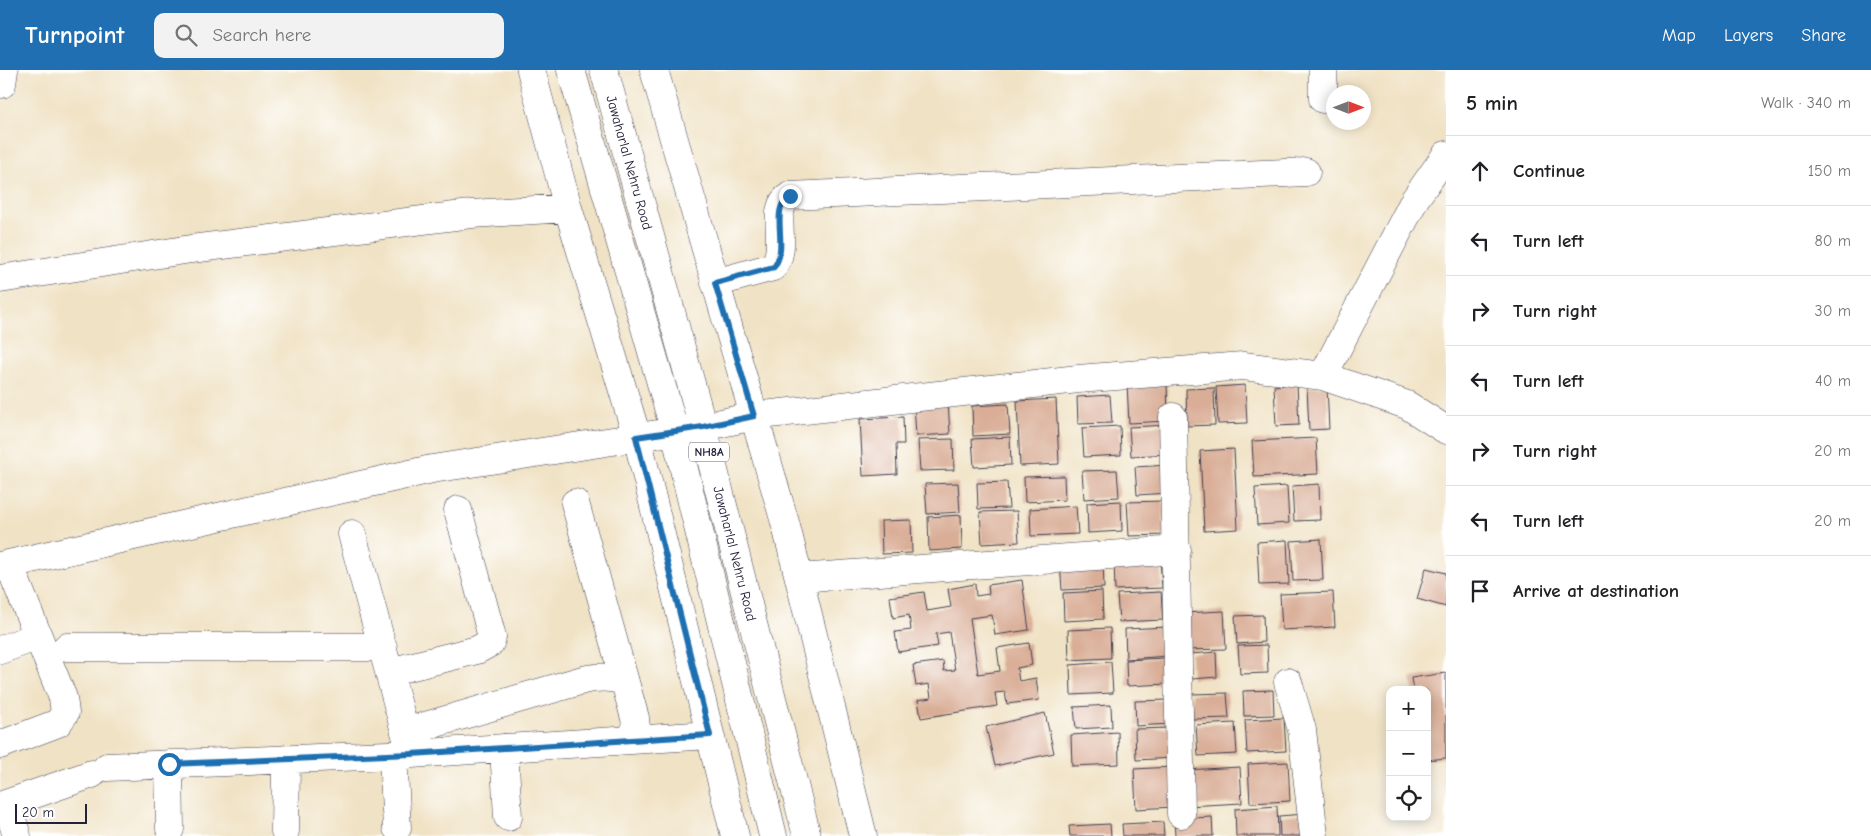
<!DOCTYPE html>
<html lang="en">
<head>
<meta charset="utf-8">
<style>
	:root { --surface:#fff; --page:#f2f2f2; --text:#202124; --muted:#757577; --line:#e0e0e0; --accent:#1f6fb2 }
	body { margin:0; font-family:"Comic Neue",sans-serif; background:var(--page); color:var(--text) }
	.controls { position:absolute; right:15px; bottom:15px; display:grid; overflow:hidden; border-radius:10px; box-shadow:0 2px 12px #0003 }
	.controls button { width:45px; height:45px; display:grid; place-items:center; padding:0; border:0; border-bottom:1px solid var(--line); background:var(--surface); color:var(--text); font:25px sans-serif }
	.compass { position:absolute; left:1326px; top:15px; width:45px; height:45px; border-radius:50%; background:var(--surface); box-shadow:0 2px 12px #0003; rotate:90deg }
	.scale { position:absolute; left:15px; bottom:12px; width:72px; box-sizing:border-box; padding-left:5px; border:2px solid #22223b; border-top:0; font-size:14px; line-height:18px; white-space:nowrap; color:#22223b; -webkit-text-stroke:4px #fff; paint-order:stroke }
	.stop { position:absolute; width:15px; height:15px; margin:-11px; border:4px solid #1f6fb2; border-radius:50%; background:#fff }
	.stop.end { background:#1f6fb2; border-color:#fff; box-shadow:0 1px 5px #0008 }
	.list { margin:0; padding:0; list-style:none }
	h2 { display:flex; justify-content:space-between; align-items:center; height:65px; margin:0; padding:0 20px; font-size:21px }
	h2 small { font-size:16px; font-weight:400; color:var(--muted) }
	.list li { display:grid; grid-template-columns:32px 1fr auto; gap:15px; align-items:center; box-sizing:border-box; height:70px; padding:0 20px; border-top:1px solid var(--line) }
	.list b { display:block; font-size:19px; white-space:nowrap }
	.list em { font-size:16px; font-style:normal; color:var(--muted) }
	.icon { flex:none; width:28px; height:28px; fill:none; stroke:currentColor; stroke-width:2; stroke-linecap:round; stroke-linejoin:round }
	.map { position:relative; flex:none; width:1446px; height:766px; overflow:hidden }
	header { display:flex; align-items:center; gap:30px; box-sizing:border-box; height:70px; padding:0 25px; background:var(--accent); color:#fff }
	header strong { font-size:24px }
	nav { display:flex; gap:28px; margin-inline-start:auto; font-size:18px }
	.search { width:350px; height:45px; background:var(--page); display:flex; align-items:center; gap:12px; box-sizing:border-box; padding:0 18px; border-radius:10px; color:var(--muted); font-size:19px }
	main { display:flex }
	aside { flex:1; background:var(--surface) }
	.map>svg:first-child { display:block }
	.building { fill:#d9ad96 }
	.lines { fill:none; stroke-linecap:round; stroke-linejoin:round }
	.minor-casing { stroke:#413f50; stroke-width:29 }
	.major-casing { stroke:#413f50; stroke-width:29 }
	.minor { stroke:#fff; stroke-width:28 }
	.major { stroke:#fff; stroke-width:28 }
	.route { stroke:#1f6fb2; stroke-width:6 }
	.labels { text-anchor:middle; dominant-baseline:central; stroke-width:5; stroke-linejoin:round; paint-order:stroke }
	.shield { fill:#fff; stroke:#646476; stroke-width:1 }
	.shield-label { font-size:12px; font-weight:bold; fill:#22223b }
	.street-label { font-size:14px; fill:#22223b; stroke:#fff }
</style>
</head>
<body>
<header>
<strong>Turnpoint</strong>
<div class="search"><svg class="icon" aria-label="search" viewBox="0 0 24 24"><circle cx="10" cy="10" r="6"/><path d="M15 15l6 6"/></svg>Search here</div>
<nav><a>Map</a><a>Layers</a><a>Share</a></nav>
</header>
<main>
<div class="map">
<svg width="1446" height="766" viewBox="0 0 1446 766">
	<rect width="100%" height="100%" fill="#fff"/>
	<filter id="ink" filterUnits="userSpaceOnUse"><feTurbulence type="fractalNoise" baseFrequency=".02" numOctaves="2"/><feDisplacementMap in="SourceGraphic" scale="10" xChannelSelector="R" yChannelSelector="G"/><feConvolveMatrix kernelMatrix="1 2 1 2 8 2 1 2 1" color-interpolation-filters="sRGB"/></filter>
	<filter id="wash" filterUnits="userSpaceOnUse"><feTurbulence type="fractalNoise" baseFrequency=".0096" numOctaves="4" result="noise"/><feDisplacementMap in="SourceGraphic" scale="20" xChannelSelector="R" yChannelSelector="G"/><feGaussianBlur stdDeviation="1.12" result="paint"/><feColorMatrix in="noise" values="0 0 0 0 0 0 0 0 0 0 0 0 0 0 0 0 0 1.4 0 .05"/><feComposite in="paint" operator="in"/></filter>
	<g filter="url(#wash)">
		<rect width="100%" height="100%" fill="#f0e2c4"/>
		<g id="blocks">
			<path class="building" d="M1167,312L1168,351L1129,353L1127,314Z
				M1297,314L1299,355L1276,356L1274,316Z
				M1245,315L1247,353L1218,354L1216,317Z
				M1327,316L1329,359L1309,360L1307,317Z
				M1214,318L1215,355L1187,356L1186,319Z
				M1110,325L1112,353L1078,354L1077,327Z
				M1056,329L1059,394L1020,396L1017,331Z
				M948,331L950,364L916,366L914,333Z
				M1008,334L1010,364L973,366L972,336Z
				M903,347L904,374H896L897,404L863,406L860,349Z
				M1168,355L1170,384L1131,386L1129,357Z
				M1120,356L1121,385L1084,387L1082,358Z
				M1010,367L1011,395L974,397L972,369Z
				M1316,368L1318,404L1254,407L1252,371Z
				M953,369L954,400L920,401L918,370Z
				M1234,379L1238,459L1204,461L1200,381Z
				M1168,395L1169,423L1137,425L1135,397Z
				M1117,400L1119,427L1084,429L1082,401Z
				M1064,406L1065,430L1025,432L1024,407Z
				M1007,412L1009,438L978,439L977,413Z
				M958,413L960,442L927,444L925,414Z
				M1319,414L1320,450L1294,451L1292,416Z
				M1287,416L1289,453L1257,455L1255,418Z
				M1121,431L1122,461L1088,463L1087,433Z
				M1163,431L1164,465L1129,466L1127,432Z
				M1076,436L1078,464L1031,466L1030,439Z
				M1017,441L1019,472L982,474L980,442Z
				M961,445L962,479L929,481L928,447Z
				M911,450L912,483L882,484L881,451Z
				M1321,469L1323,510L1293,511L1291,471Z
				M1287,470L1289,514L1259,515L1257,472Z
				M1103,489L1104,518L1062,520L1060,492Z
				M1160,489L1162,518L1115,520L1114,491Z
				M1426,498L1446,503V537L1417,529Z
				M1022,510L1029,560L995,565L992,545L970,548L978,604L1000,601L997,578L1029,573L1032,595L1017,598L1019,611L1036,608L1039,630L1007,634L1005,622L995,623L997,636L921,648L918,630L931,628L929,614L916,616L913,595L943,591L944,601L955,600L949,562L936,564L938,576L898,582L895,562L911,560L909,545L893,548L890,527L924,522L927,541L951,537L948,519L975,514L976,526L989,524L988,515Z
				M1102,521L1103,549L1064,551L1063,523Z
				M1161,522L1163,550L1119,552L1117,524Z
				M1333,522L1335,557L1282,560L1280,524Z
				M1224,541L1226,579L1184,580L1182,543Z
				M1263,545L1264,572L1237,574L1235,546Z
				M1167,557L1168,586L1126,589L1125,559Z
				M1110,558L1111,588L1069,590L1068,560Z
				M1267,575L1268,603L1240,604L1238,576Z
				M1216,582L1217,607L1192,609L1191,584Z
				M1165,588L1167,614L1127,616L1126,590Z
				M1111,592L1113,623L1071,625L1070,595Z
				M1446,603V688L1427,690V620H1413L1411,608Z
				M1273,620L1274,645L1244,646L1243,621Z
				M1227,623L1229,648L1193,649L1192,624Z
				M1167,630L1169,654L1136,656L1135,631Z
				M1111,635L1112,657L1076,659L1074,637Z
				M1045,643L1054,683L995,696L986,657Z
				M1284,648L1286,681L1247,683L1245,650Z
				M1235,653L1237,684L1198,686L1196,655Z
				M1172,658L1174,688L1136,690L1135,659Z
				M1118,662L1119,694L1072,696L1071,665Z
				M1288,692L1290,731L1250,733L1248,694Z
				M1172,697L1174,737L1136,739L1134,699Z
				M1240,697L1242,733L1187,736L1185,700Z
				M1277,736L1278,766H1236L1235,739Z
				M1305,744L1307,766H1280L1279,746Z
				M1212,747L1213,766H1175L1174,749Z
				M1163,752L1164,766H1123L1122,754Z
				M1110,754L1111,766H1070L1069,756Z"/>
		</g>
	</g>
	<g filter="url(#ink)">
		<use href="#blocks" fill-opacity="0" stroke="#413f50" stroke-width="1"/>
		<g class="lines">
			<defs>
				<path id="minor" d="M531,0L568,138L637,367L735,766
					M654,0L786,456L863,766
					M1323,0V29
					M2,14L4,0
					M0,209L191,179L471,144L568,138
					M715,213L773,197C790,176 768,139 790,126L1306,102
					M1323,306L1415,129L1446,85
					M1173,347L1181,744
					M575,433L635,648L636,658L630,670
					M352,464L411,684
					M0,496L432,399L703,357L754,346L1078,309L1243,296L1323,306L1407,335L1446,360
					M799,508L1177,480
					M67,577H383
					M0,580L38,566
					M389,602L477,580L490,573L492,567L458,440
					M1288,612L1302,660L1314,766
					M405,662L583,610C597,607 609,606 624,611
					M0,675L58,653L65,643L63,628L9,494
					M504,678L508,747
					M393,685L397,758
					M169,694L170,759
					M107,697L411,684L710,665
					M7,734L17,766
					M0,736L92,704
					M285,761L286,689"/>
				<g id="major">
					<path d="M571,0L675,362L773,766"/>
					<path id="s1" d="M604,0L703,357L807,766"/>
				</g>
			</defs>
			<use href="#minor" class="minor-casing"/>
			<use href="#major" class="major-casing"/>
			<use href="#minor" class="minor"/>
			<use href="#major" class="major"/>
		</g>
	</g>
	<g class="lines" filter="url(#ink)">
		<path class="route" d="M169,694L411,684L710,665L636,367L703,357L754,346L715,213L774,197C790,176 768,139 790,126"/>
	</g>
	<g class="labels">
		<rect class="shield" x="689" y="372.5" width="40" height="19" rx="4"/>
		<g class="shield-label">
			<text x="709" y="382">NH8A</text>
		</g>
		<g class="street-label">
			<text stroke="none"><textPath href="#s1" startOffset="96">Jawaharlal Nehru Road</textPath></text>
			<text stroke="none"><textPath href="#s1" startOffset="501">Jawaharlal Nehru Road</textPath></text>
		</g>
	</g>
</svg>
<div class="controls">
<button>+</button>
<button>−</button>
<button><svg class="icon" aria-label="locate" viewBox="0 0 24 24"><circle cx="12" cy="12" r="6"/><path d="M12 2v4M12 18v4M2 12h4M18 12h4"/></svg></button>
</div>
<svg class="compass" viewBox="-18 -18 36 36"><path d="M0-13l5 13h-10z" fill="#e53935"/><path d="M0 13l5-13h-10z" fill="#757577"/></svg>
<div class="scale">20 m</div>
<div class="stop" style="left:169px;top:694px"></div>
<div class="stop end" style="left:790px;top:126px"></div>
</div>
<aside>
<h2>5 min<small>Walk · 340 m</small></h2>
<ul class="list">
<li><svg class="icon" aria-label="ahead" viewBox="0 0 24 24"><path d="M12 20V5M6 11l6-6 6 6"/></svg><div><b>Continue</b></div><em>150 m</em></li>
<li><svg class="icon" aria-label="left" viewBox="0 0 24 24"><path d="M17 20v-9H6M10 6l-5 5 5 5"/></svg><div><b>Turn left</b></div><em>80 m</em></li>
<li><svg class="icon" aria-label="right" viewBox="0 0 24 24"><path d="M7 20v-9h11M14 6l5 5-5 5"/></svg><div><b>Turn right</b></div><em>30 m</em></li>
<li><svg class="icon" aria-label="left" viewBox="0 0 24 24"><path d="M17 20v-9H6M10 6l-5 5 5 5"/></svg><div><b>Turn left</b></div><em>40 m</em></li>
<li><svg class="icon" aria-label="right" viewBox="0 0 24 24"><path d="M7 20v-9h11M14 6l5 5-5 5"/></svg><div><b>Turn right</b></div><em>20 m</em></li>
<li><svg class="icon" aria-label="left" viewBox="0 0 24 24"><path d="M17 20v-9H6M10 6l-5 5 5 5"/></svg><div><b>Turn left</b></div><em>20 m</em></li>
<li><svg class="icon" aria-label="arrive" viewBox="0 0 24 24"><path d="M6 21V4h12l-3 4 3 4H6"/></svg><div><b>Arrive at destination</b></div></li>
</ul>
</aside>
</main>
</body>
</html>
